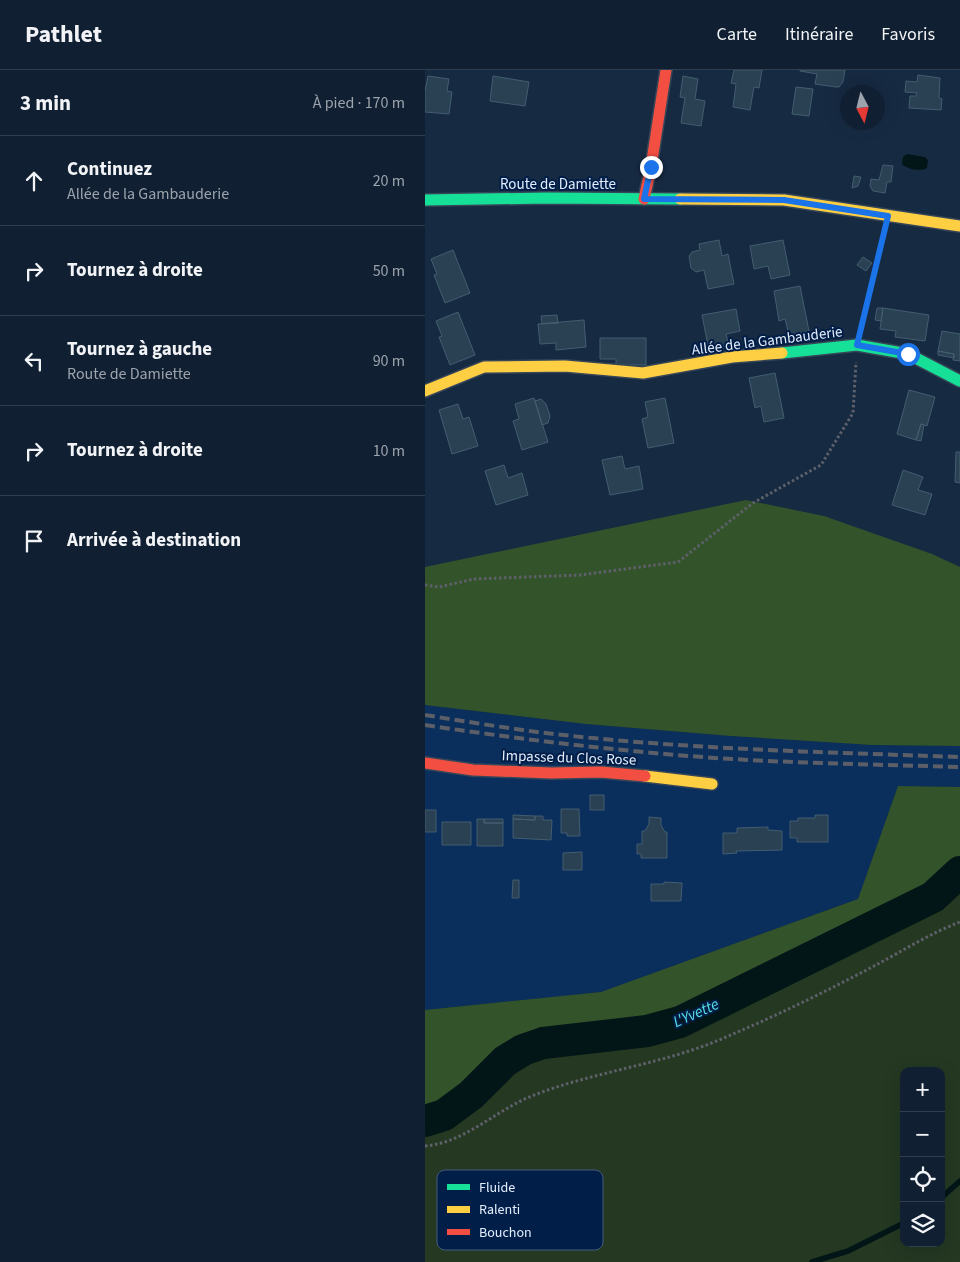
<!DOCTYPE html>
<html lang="fr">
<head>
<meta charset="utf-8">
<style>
	:root { --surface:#102032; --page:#1e2d3e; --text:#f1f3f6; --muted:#9ca3ac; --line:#303e4d }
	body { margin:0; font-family:"Source Sans 3",sans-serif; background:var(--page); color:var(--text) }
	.controls { position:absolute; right:15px; bottom:15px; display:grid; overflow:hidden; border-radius:10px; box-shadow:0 5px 20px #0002 }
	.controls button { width:45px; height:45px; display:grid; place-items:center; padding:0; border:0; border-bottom:1px solid var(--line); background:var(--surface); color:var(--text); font:25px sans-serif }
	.compass { position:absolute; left:415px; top:15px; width:45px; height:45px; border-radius:50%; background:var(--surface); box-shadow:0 5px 20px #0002; rotate:173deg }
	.stop { position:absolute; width:15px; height:15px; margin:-11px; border:4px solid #1a73e8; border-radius:50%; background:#fff }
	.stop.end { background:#1a73e8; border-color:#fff; box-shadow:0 1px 5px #0008 }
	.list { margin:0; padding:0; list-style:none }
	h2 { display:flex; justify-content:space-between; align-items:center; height:65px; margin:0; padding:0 20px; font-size:21px }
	h2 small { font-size:16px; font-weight:400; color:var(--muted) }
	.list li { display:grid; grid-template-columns:32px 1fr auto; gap:15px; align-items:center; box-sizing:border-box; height:90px; padding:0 20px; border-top:1px solid var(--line) }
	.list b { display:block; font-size:19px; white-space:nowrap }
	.list p { margin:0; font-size:16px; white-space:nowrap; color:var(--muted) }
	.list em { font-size:16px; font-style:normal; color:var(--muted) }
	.icon { flex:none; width:28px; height:28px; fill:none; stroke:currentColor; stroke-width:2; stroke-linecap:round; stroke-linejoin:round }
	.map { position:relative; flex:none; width:535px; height:1192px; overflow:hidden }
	header { display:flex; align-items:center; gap:30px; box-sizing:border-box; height:70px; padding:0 25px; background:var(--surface); border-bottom:1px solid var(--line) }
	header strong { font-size:24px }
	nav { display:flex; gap:28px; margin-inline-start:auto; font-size:18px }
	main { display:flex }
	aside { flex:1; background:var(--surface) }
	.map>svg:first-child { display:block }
	.built { fill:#0a2f5c }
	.green { fill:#243822; fill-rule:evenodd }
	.forest { fill:#33532b }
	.water { fill:#021517 }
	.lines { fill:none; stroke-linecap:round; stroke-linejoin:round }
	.stream { stroke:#021517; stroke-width:5.5 }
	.river { stroke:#021517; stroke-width:32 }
	.building { fill:#2a4153; stroke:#435d71 }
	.fast-casing { stroke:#364658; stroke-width:14 }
	.slow-casing { stroke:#364658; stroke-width:14 }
	.jam-casing { stroke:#364658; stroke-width:14 }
	.path { stroke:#5e606a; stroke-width:3; stroke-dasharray:2.5 2.5; stroke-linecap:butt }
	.fast { stroke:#16e098; stroke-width:11 }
	.slow { stroke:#ffcf43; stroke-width:11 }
	.jam { stroke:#f24e42; stroke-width:11 }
	.rail { stroke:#5c5f68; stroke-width:4; stroke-dasharray:10 5; stroke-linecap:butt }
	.route { stroke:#1a73e8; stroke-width:6 }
	.labels { text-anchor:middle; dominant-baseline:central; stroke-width:4; stroke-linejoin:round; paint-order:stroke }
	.street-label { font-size:15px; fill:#e3edfb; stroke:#001e48 }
	.water-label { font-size:16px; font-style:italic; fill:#55dedf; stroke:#001e48 }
	.key { fill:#001e48; stroke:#445c7e; stroke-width:1 }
	.key-label { font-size:14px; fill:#e3edfb }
</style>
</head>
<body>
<header>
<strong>Pathlet</strong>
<nav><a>Carte</a><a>Itinéraire</a><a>Favoris</a></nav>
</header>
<main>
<aside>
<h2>3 min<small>À pied · 170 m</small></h2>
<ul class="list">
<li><svg class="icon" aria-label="ahead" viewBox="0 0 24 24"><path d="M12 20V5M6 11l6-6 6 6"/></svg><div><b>Continuez</b><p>Allée de la Gambauderie</p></div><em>20 m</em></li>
<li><svg class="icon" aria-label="right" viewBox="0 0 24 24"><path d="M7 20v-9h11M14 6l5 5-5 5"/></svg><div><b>Tournez à droite</b></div><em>50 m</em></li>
<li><svg class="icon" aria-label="left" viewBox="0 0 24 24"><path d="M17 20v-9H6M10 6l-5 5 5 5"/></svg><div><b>Tournez à gauche</b><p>Route de Damiette</p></div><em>90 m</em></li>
<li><svg class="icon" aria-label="right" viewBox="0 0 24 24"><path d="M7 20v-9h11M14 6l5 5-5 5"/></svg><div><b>Tournez à droite</b></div><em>10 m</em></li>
<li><svg class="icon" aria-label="arrive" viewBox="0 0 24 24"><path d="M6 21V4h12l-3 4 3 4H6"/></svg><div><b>Arrivée à destination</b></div></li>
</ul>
</aside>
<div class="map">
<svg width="535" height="1192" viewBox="0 0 535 1192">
	<rect width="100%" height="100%" fill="#162a42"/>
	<path class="built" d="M0,635L161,654L306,666L447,675L535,676V717L473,716L433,829L176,922L0,940Z"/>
	<path class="green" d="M535,802V1192H0V1051L20,1045L46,1025L80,991L98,980L118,973L255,952L508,828ZM479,1001H516V1173H479Z"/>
	<path class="forest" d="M321,430L399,446L507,484L535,497V676L447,675L306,666L161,654L0,635V497Z
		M473,716L535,717V802L508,827L255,952L222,961L118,973L98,980L80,991L46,1025L19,1045L0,1051V940L176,922L433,829Z"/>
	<path class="water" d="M482,84L500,87L503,90L502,98C495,102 482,99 477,94L478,87Z"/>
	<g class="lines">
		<path class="stream" d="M516,1128L535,1111
			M387,1192L423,1181L479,1153"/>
		<path class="river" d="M0,1051L19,1045L46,1025L80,991L98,980L118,973L222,961L255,952L508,827L535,802"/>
	</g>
	<path class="building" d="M309,0H337L334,18L329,17L325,40L308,37L311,14L306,13Z
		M375,0H420L418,12L414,17H411L390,14L392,4L375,1Z
		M493,5L515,8L514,28L517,29L516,40L484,38L485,26H491L492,23L480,22L481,11L492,12Z
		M3,6L24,9L22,21L27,22L24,44L0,42V21Z
		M68,6L104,12L100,36L65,31Z
		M258,6L273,9L270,29L280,31L276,56L256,53L260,28L255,27Z
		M371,17L388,19L384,46L367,44Z
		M458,95L468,96L466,112H462L460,123L448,121L445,116L446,109L454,110Z
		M429,106L436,107L433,116L427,118Z
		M294,170L297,186L303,184L309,214L283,219L279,200L271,202L266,198L264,186L267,182L275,180L274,174Z
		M358,170L365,205L346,209L343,196L329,199L325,176Z
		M28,180L45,223L20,233L9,205L12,204L6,189Z
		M438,187L447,193L441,201L432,195Z
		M375,216L384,261L364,265L360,249L354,251L349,221Z
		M452,238H458L456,251L450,250Z
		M458,238L504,245L500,271L470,267L471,261L455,259Z
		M311,239L315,261L301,264L304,277L284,281L277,245Z
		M33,242L50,285L25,295L14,267L17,266L11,251Z
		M132,245L133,253L117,254L116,246Z
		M159,250L161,277L131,280V273L115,274L113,254Z
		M517,261L535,264V291L528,290L529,284L513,281Z
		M175,268H221V295H191V289H175Z
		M513,281L529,284V288L513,285Z
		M350,303L359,348L339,352L336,336L330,338L324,308Z
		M484,320L510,327L502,356L496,354L491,370L472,364Z
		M109,328L123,372L97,380L88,351L94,349L90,334Z
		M240,328L249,373L223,378L217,349L223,347L220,332Z
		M116,329L121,334L125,346L123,353L117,355L110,331Z
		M33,334L38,349L44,347L53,376L27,384L14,340Z
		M496,354L499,355L496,371L491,370Z
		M531,382H535V413L530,412Z
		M197,386L200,399L214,396L218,419L185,425L177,390Z
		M79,395L83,408L97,403L103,425L71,435L60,401Z
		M478,400L498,407L493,420L507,424L500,445L467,435Z
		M165,725H179V740H165Z
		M136,739H154L155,766H142V763H136Z
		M0,740H11V762H0Z
		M88,745L110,746V750L88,749Z
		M390,745H403V772H372V768H365V751H373V748H390Z
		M110,746H118V750H127L126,770L88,768V749L110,750Z
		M224,747L236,748V755L240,762H242V788H216V784H212V774H217V761H220L224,754Z
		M52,749H59V753H78V776H52Z
		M59,749H78V753H59Z
		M17,752H46V775H17Z
		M343,757V760L357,761V780L311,781L312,783L298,784V763H312V758Z
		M157,782V800H138V783Z
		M88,810H94V828H87Z
		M239,812L257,813L256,831H226V814H239Z"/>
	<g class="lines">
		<defs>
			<path id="fast" d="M0,130L121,128L255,129
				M357,283L432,275L483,284L535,311"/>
			<path id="slow" d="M255,129L359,130L535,156
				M0,321L59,297L140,296L218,303L307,287L357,283
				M220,706L287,714"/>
			<path id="jam" d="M219,129L226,97L241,0
				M0,693L48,700L126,703L176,702L220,706"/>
		</defs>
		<use href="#fast" class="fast-casing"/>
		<use href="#slow" class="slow-casing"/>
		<use href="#jam" class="jam-casing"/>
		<path class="path" d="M436,257L459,163
			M0,515L14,517L49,509L155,505L253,492L328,433L396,395L428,343L431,292
			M0,1076C38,1073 68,1043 102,1028C164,1002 232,996 294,970C347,948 400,922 451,895C477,881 508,862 535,852"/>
		<use href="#fast" class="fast"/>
		<use href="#slow" class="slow"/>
		<use href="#jam" class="jam"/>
		<path class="rail" d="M0,645C37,651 75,657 112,662C252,679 394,682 535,687
			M0,655C80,667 160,677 240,684C338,693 437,694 535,697"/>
	</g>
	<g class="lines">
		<path class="route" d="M226,97L219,129L359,130L463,146L432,275L483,284"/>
	</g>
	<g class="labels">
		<g class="street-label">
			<text x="133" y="114">Route de Damiette</text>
			<text transform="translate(342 271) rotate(-7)">Allée de la Gambauderie</text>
			<text transform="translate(144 688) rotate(2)">Impasse du Clos Rose</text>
		</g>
		<g class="water-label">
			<text transform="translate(271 943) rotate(-24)">L'Yvette</text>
		</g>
	</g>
	<rect x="12" y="1100" width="166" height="80" rx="8" class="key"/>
	<rect x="22" y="1114" width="23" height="6" fill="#16e098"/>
	<rect x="22" y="1136" width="23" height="7" fill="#ffcf43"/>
	<rect x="22" y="1159" width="23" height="6" fill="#f24e42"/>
	<g class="key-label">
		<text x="54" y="1122">Fluide</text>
		<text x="54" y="1144">Ralenti</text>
		<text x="54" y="1167">Bouchon</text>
	</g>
</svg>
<div class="controls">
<button>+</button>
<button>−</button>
<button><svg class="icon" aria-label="locate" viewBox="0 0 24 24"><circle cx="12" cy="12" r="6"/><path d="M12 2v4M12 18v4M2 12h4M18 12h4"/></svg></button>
<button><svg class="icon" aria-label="layers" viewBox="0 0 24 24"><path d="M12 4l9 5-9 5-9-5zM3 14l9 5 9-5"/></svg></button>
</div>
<svg class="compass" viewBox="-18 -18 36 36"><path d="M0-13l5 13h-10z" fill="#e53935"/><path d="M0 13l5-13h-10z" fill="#9ca3ac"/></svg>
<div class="stop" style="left:483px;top:284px"></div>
<div class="stop end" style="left:226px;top:97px"></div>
</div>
</main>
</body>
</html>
